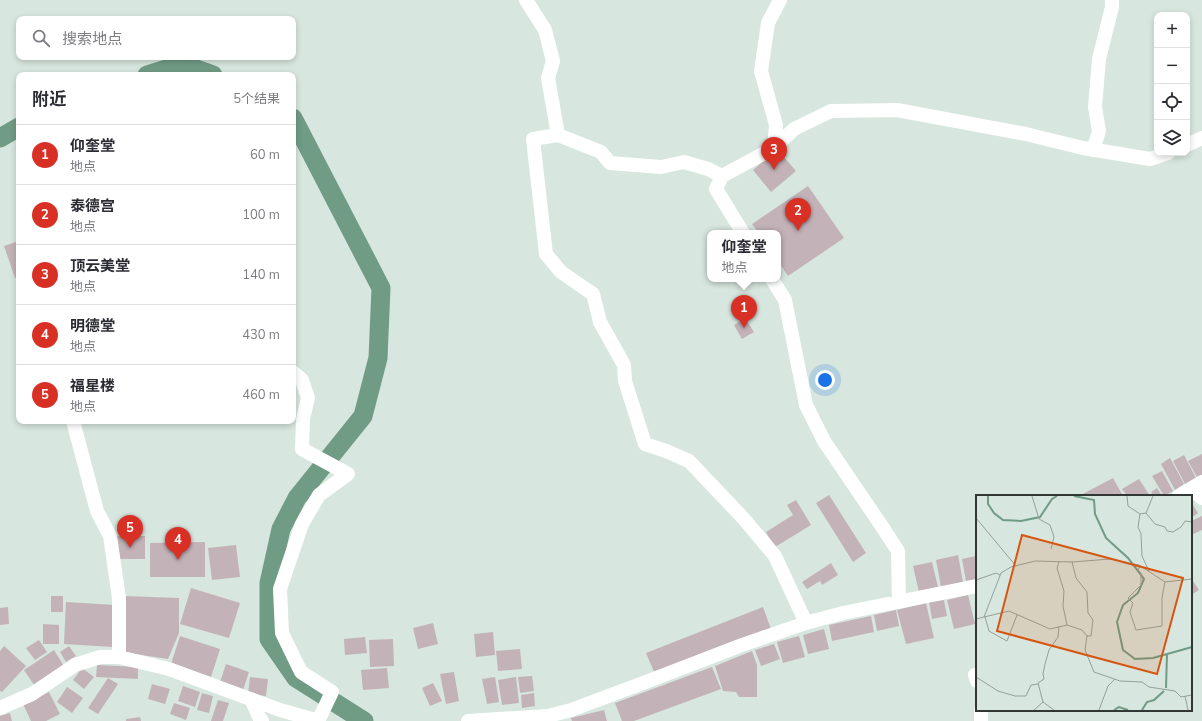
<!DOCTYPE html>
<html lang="zh">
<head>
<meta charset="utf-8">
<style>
	:root { --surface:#fff; --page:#f2f2f3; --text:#2b2b33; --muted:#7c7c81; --line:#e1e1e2; --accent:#d93025 }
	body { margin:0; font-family:"Nunito Sans","Noto Sans SC",sans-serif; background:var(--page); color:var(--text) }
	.controls { position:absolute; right:12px; top:12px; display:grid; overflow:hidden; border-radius:8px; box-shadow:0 2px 6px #0003 }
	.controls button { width:36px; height:36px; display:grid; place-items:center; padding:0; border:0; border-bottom:1px solid var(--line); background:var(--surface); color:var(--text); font:20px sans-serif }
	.you { position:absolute; left:825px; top:380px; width:14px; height:14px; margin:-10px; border:3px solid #fff; border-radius:50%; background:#1a73e8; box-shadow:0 0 0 6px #1a73e833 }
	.badge { display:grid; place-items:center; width:26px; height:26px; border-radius:50%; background:var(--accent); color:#fff; font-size:13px; font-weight:700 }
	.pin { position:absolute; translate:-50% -33px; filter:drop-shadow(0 1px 2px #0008) }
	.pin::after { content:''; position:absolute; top:21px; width:14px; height:12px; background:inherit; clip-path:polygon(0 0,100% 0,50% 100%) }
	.popup { position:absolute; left:707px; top:230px; width:74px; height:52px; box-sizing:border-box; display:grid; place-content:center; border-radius:8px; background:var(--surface); filter:drop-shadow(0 1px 3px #0005); font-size:13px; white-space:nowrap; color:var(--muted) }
	.popup b { font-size:15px; color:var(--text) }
	.popup::after { content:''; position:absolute; left:50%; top:100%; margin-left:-8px; border:8px solid transparent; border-top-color:var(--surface) }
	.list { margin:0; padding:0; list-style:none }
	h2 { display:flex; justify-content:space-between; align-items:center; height:52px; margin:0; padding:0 16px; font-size:17px }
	h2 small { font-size:13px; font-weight:400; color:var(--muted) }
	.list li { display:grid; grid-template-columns:26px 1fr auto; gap:12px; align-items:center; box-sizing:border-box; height:60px; padding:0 16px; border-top:1px solid var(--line) }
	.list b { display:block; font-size:15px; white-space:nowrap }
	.list p { margin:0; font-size:13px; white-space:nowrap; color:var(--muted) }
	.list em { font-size:13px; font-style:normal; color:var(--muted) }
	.icon { flex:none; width:22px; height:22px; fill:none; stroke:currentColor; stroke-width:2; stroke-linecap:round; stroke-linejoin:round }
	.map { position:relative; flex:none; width:1202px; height:721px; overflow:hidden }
	.search { position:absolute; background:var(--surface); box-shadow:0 2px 6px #0003; left:16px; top:16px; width:280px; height:44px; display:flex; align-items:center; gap:10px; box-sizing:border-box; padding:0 14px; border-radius:8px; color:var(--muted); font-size:15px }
	.panel { position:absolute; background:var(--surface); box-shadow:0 2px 6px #0003; left:16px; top:72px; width:280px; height:352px; border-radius:8px }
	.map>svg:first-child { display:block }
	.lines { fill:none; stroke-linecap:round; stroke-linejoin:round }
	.river { stroke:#709b84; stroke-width:19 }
	.building { fill:#c3b3b8 }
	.minor { stroke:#fff; stroke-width:14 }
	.inset-river { fill:none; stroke:#709b84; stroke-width:2 }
	.inset-road { fill:none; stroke:#95a09a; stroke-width:1 }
	.view { fill:#d65610; fill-opacity:0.15; stroke:#d65610; stroke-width:2 }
	.inset-edge { fill:none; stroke:#313734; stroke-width:2 }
</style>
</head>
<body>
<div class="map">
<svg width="1202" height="721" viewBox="0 0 1202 721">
	<rect width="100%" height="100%" fill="#d7e6de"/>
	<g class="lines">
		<path class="river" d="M147,75L182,64L213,75
			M293,118L381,288L378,358L363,416L297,498L281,529L269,583V639L296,678L364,721
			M0,138L19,127"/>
	</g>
	<path class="building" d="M777,149L796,171L771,192L753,170Z
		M808,186L844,238L788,276L778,261V233H759L752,224Z
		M19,241V277L15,278L4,246Z
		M745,318L754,332L742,339L734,325Z
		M1202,454V475L1197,477L1188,461Z
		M1184,455L1196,478L1185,484L1173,461Z
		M1170,458L1184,484L1175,490L1161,464Z
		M1162,471L1173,491L1164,496L1152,476Z
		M1113,478L1123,496H1079Z
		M1139,479L1150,496H1127L1122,489Z
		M1157,488L1162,496H1154L1151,492Z
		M829,495L866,553L853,562L816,503Z
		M796,500L811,525L775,547L766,532L793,515L787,505Z
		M1191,502L1198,513L1191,518Z
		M1202,516V530L1191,535V521Z
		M115,536H145V559H115Z
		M205,542V577H150V543Z
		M236,545L240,577L212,580L208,548Z
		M958,555L963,582L941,587L936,560Z
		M976,556L977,579L966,581L962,559Z
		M932,562L938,587L919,592L913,566Z
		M831,563L838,575L822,585L820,581L807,589L802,582Z
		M1191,578L1199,590L1191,595Z
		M191,588L240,603L229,638L180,624Z
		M968,595L975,624L954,629L947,600Z
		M51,596H63V612H51Z
		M123,596L179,598V633L168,659L122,652Z
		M944,600L947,616L932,619L929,602Z
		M66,602L115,605L113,647L64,644Z
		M926,603L934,638L906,644L897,610Z
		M8,607L9,624L0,625V608Z
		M763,607L771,629L655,674L646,653Z
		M896,610L899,626L877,631L874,615Z
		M871,616L874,632L832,641L829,625Z
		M433,623L438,644L418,649L413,628Z
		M43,624L59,625V644H43Z
		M824,629L829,649L808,654L803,635Z
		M493,632L495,655L476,657L474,634Z
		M180,636L220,649L211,677L171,664Z
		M799,636L805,657L783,663L777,642Z
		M365,637L367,653L345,655L344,639Z
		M393,639L394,666L370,667L369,640Z
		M39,640L47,652L35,660L26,648Z
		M774,644L780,659L761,666L755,650Z
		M4,646L26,666L2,692L0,691V651Z
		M69,646L76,656L66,662L60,652Z
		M520,649L522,669L498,671L496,651Z
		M54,650L64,666L34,685L24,670Z
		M752,651L757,665V697H739L736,692L723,691L715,666Z
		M226,664L249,672L243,690L220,682Z
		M97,665L138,667V679L96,677Z
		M712,667L721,689L634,721H622L615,703Z
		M82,668L94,677L84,689L73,680Z
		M387,668L389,688L363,690L361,670Z
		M454,672L459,701L446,704L440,674Z
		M532,676L534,691L520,693L518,677Z
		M250,677L268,679L266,696L248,694Z
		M495,677L499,702L487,704L482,679Z
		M516,677L519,703L502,705L498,680Z
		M108,678L118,684L98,714L88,708Z
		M433,683L442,701L430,706L422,688Z
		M152,684L170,689L165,704L148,699Z
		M183,686L200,692L195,707L178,701Z
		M67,687L83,698L72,713L57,702Z
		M49,692L60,714L46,721H31L23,704Z
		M202,693L213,696L209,713L197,710Z
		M534,693L535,706L522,708L521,695Z
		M218,700L229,703L223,721H211Z
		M174,703L190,708L186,720L170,714Z
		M604,710L607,721H572L571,718Z
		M10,713L12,721H0V716Z
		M140,717L141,721H126V719Z"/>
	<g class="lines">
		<path class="minor" d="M526,0L545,30L553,61L548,78L558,135L601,152L610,163L661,167L684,162L708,169L722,176
			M558,135L533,139L546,254L561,272L593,294L600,322L624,365L625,381L645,444L666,451L689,461L744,519L775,556L806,623
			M1187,145L1202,138
			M774,148L776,125L761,71L768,23L780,0
			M1093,150L1099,131L1095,107L1099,59L1112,7V0
			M743,233L716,189L722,176L774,148L794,129L831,111L897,110L1026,134L1083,148L1150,159L1168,153
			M772,279L785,300L806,405L824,441L883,528L898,551L899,602
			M293,372L302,380L308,398L303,419L302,449L348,474L319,495L302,524L280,589L282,633L301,672L332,692L318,721
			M73,421L97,511L110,536L119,598V657
			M1191,489L1202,498
			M1179,496L1202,482
			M975,675L977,681
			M251,699L259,717L262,721
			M0,708L32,694L75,665L100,657H119L169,669L280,710L319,721
			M981,710V721
			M468,721L548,716L571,710L651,680L742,645L806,623L843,613L977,586"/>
	</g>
	<g transform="translate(976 495)">
		<rect width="216" height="216" fill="#d7e6de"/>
		<path class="inset-river" d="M12,1V9L18,18L27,25L45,26L64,22L76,4L81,1M98,1L118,5L119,19L130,43L152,63L168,84L162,98L147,110L141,127L147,155L159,164L177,163L216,152M190,193L191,159M138,215L143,212L152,215M166,215L171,207L178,205L188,196"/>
		<path class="inset-road" d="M56,1L63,24L74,30L78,42L75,54M151,1L152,11L164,19L162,32L165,39L166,61L173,76M170,18L177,1M164,19L170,18L179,29L189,32L191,36L197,37L205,32L209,26L216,27M0,23L40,71M83,67L81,73L88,96L87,111L91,130M96,67L100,83L111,97L112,118L117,125L115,141H111M164,71L162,75L165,78V90L152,103L157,108L154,117L160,135L186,131V103L189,87M0,85L20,78L24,80M8,122L33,116L74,134L91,130L106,135L111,141L109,155L118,177L144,186L166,187L173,192L199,196L205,202L216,200M9,122L13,136L31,146L41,120M0,124L8,122L25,78L35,72L59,66L96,67L134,64L163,70L189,87L216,84M0,182L22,196L39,201H50L55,190L62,189M209,201L212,215M58,215L67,207M78,215L67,207L62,188L68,184L67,179L69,169L73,155L82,142L83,132M123,215L132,191L139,184"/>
		<path class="view" d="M46,40L207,83L181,179L21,136Z"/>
		<rect width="216" height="216" class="inset-edge"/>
	</g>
</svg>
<div class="controls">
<button>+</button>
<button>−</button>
<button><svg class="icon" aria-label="locate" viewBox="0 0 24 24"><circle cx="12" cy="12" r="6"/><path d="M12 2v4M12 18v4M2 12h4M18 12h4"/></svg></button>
<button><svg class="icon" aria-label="layers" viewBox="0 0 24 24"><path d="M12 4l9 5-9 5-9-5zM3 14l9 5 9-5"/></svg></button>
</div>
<div class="you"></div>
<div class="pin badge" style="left:744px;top:328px">1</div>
<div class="popup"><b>仰奎堂</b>地点</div>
<div class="pin badge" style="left:798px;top:231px">2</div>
<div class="pin badge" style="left:774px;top:170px">3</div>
<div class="pin badge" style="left:178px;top:560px">4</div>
<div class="pin badge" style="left:130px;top:548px">5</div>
<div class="search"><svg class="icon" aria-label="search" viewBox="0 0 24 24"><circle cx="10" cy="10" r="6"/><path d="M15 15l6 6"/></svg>搜索地点</div>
<section class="panel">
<h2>附近<small>5个结果</small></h2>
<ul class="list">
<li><span class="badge">1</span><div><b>仰奎堂</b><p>地点</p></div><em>60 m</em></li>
<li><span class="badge">2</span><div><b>泰德宫</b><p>地点</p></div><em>100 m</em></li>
<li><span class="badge">3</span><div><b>顶云美堂</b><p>地点</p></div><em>140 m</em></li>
<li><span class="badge">4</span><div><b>明德堂</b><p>地点</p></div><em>430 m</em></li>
<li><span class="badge">5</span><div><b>福星楼</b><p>地点</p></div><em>460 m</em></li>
</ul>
</section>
</div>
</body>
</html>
